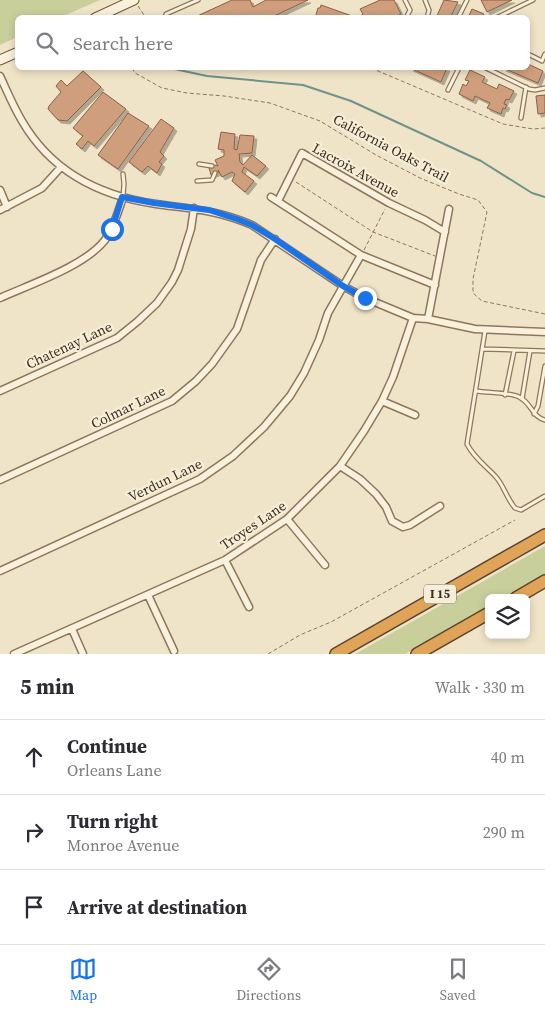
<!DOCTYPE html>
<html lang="en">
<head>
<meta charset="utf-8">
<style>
	:root { --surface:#fff; --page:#f7f7f7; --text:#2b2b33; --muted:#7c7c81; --line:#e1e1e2; --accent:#1a73e8 }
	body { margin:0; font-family:"Source Serif 4",serif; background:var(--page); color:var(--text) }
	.controls { position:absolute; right:15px; bottom:15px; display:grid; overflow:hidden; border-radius:8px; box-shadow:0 2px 8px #0003 }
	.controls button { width:45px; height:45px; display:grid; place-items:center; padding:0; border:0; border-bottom:1px solid var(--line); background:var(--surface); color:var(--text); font:25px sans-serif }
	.stop { position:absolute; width:15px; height:15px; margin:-11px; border:4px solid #1a73e8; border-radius:50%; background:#fff }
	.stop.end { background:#1a73e8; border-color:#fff; box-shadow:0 1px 5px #0008 }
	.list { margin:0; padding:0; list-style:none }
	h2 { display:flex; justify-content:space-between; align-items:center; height:65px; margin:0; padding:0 20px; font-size:21px }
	h2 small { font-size:16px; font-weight:400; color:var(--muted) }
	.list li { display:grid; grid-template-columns:32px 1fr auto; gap:15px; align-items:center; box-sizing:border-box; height:75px; padding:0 20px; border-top:1px solid var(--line) }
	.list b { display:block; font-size:19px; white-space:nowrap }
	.list p { margin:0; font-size:16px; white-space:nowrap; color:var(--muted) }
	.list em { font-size:16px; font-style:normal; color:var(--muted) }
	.icon { flex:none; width:28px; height:28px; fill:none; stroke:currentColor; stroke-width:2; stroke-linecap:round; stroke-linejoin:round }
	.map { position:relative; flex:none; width:545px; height:654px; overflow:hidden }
	.search { position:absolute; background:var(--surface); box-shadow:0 2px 8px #0003; left:15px; right:15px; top:15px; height:55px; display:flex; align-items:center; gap:12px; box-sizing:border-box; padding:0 18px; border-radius:8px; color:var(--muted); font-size:19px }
	.sheet { height:290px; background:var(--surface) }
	nav { display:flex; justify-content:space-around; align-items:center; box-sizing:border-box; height:70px; border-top:1px solid var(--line); background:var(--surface); font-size:14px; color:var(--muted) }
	nav a { display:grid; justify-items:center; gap:2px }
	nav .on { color:var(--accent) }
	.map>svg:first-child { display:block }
	.green { fill:#c9cf9b }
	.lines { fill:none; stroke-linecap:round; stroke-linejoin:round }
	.stream { stroke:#6f938a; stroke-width:2 }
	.building { fill:#cf9f7d; stroke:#8d5f41; filter:url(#shadow) }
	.lane-casing { stroke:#8d765c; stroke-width:5.5 }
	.street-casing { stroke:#8d765c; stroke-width:9 }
	.secondary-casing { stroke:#6f573f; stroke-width:11 }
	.highway-casing { stroke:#5b4430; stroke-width:14 }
	.path { stroke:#8d765c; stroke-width:1; stroke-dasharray:4 2.5; stroke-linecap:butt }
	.lane { stroke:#faf1dc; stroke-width:3 }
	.street { stroke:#faf1dc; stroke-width:6 }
	.secondary { stroke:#faf1dc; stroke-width:9 }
	.highway { stroke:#e0a458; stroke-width:11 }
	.route { stroke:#1a73e8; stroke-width:6 }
	.labels { text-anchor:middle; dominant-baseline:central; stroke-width:4.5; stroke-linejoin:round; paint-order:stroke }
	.shield { fill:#f7eed8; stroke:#756857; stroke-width:1 }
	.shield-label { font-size:12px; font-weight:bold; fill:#3d2e20 }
	.street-label { font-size:14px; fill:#3d2e20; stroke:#f7eed8 }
</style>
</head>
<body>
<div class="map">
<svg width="545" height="654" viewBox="0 0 545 654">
	<defs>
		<filter id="shadow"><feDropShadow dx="3" dy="3" stdDeviation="0" flood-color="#0004"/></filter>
	</defs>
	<rect width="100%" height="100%" fill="#f0e4c8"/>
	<path class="green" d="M0,0H100L61,17L18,18L17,37L0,45Z
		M545,546V575L504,598H489V606L405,654H355Z"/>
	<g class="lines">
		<path class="stream" d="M170,68L207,76L303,85L351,101L481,161L532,193L545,197"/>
	</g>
	<path class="building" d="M232,0H250L253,7L266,0H308L270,18H239L238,15L233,18H193Z
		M380,0H394L401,14L394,18H358L363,14L360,9Z
		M444,0L458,2L450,18H436Z
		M481,0H512L487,12Z
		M321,5L352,16V18H315L318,8H320Z
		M472,9L484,14L482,18H468Z
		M528,64L543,71L538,83L503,68H528Z
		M410,68H447L441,82Z
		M470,70L485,77L482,82L497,89L499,84L514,91L509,100L506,99L504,104L507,105L505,109L503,108L501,114L487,108L490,103L475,96L473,101L459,94L463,84L466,86L469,81L465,80Z
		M83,71L101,87L67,121L58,120L48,109L49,106L61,92L56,86L61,80L67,86Z
		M103,92L126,109L94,146L88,141L82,149L76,144L83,136L73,128Z
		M545,95V113L538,114L536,96Z
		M128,113L149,126L118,169L98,155Z
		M161,119L174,128L160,152L164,156L159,162L162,164L157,173L148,166L142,172L129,162Z
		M221,132L235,134L234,149L237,150L240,135L254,136L252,153L239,154L240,162L243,165L252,155L266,166L257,176L244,167L242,172L254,181L245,192L232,181L235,174L232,172L222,177L218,170L219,172L211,175L209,168L216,165L218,166L215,160L224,156V150L218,149Z"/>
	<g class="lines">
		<defs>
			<path id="lane" d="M405,0L410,10L406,18
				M425,0L429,10L427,18
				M165,18L166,14L198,0
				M458,18L467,0
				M496,18L533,0
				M528,54L542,61L545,54
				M486,68L529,89L535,90L545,88
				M448,90L459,68
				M521,118L526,87
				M199,164L212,166
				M197,181L212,180L215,173
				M123,196L124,184L123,174
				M485,331L467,444C474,458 486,466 496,477C504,486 507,499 515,508L521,510L545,496
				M483,349L545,351
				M476,391C488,393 509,392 519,397C531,402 532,417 545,420
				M505,395L514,351
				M522,399L530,351
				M534,414L538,406L545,366"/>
			<path id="street" d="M0,76C7,91 13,106 22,121C51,171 100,196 156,204C192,209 218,210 252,225L343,286L365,298L413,318L428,319L475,329L545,332
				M0,190L7,207
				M271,197L361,255L435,285
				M278,201L302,153L389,203L425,220L445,232
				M0,210L42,188L61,167
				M0,298C31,284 85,266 105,240C114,227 118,212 123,197
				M428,319L449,209
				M0,391L117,338L138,321L157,303L172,282L178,270L191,229L194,208
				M382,401L415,415
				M340,466L360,479L376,494L386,507L392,521L403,527L410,525L440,506
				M0,480L172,401L196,381L212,364L237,329L261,260L275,239
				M287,519L325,565
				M225,560L249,607
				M0,571L200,479L233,456L264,427L290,396L304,373L319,340L328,313L361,255
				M148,595L174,651
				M72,629L83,654
				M14,654L225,560L287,519L340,466L364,431L382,401L393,377L413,318"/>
			<path id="secondary" d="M95,18L134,0
				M0,60L18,52"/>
			<path id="highway" d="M516,598L545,581
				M336,654L545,535
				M417,654L489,613"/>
		</defs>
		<use href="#lane" class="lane-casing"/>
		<use href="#street" class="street-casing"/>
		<use href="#secondary" class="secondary-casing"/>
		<use href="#highway" class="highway-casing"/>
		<path class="path" d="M138,6L146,18
			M132,68L135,73L162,88L187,93L224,96L270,103L320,121L376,155L420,178L459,194L478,200L487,212L473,279V293L482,301L545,314
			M371,68L503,124L533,129L545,128
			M296,182L373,232L435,256
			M364,250L385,209
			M268,654L300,635L331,622L515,520"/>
		<use href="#lane" class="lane"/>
		<use href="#street" class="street"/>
		<use href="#secondary" class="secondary"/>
		<use href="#highway" class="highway"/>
	</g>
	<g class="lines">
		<path class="route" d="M112,229L122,197L154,203L209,210L237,219L252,225L275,239L343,286L365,298"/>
	</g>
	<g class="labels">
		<rect class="shield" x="424" y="584.5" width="32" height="19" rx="4"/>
		<g class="shield-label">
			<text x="440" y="594">I 15</text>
		</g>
		<g class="street-label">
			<text transform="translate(391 148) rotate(28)">California Oaks Trail</text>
			<text transform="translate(356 170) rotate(29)">Lacroix Avenue</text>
			<text transform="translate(69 345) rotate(-25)">Chatenay Lane</text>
			<text transform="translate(128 407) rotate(-26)">Colmar Lane</text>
			<text transform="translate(165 480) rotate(-26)">Verdun Lane</text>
			<text transform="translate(253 525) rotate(-34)">Troyes Lane</text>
		</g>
	</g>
</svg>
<div class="controls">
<button><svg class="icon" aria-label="layers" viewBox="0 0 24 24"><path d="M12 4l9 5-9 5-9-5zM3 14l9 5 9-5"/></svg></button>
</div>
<div class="stop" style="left:112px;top:229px"></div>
<div class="stop end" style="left:365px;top:298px"></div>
<div class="search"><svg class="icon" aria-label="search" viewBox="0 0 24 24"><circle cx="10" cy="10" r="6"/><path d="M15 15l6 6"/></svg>Search here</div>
</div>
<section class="sheet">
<h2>5 min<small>Walk · 330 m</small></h2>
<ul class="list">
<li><svg class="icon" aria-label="ahead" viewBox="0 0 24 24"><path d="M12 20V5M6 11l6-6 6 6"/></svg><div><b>Continue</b><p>Orleans Lane</p></div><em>40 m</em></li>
<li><svg class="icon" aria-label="right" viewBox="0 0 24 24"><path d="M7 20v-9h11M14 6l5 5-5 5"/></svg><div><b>Turn right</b><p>Monroe Avenue</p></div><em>290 m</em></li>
<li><svg class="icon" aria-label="arrive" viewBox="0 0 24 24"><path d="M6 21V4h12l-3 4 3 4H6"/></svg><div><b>Arrive at destination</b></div></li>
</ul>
</section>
<nav>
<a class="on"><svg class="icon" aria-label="map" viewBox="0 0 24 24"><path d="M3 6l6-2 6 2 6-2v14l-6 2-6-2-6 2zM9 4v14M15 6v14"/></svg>Map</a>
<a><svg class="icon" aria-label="directions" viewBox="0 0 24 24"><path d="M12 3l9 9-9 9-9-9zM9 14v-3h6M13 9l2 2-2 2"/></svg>Directions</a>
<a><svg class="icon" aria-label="saved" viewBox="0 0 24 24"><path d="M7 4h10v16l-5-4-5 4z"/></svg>Saved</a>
</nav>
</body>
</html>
